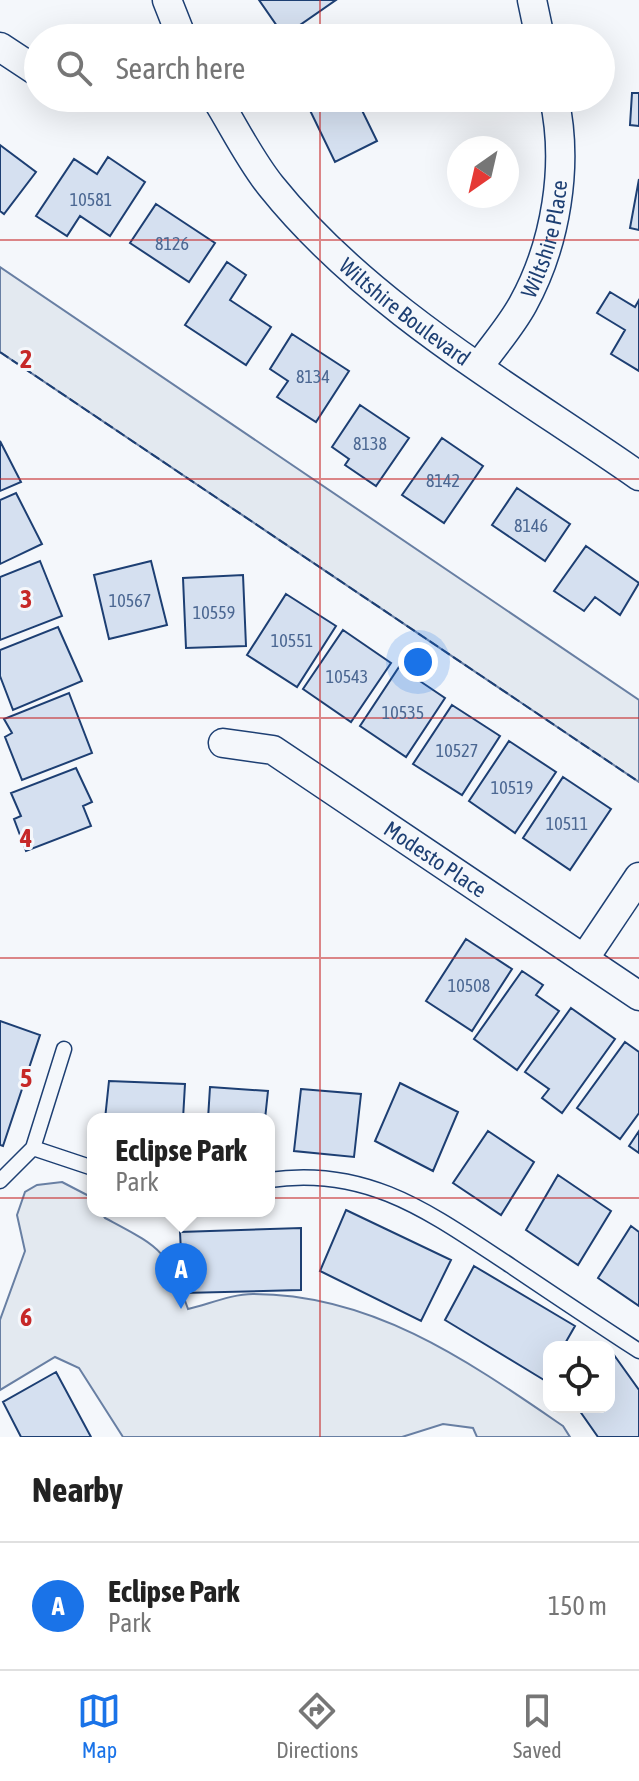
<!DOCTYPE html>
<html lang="en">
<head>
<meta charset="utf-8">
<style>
	:root { --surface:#fff; --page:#f6f6f6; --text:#222; --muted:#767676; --line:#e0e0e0; --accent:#1a73e8 }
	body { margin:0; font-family:"Asap Condensed",sans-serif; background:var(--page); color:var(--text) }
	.controls { position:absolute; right:24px; bottom:24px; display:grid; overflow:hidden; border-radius:16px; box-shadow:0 8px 32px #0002 }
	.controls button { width:72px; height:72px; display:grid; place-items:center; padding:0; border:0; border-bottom:2px solid var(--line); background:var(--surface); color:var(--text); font:40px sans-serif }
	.compass { position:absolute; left:447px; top:136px; width:72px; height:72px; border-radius:50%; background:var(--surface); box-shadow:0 8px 32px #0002; rotate:214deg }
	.you { position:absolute; left:418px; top:662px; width:28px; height:28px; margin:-20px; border:6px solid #fff; border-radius:50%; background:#1a73e8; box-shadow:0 0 0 12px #1a73e833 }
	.badge { display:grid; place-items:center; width:52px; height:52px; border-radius:50%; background:var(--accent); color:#fff; font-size:26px; font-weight:700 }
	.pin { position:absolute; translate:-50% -66px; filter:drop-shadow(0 2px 4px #0008) }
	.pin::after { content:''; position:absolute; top:42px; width:28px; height:24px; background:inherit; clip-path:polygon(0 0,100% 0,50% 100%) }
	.popup { position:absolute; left:87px; top:1113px; width:188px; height:104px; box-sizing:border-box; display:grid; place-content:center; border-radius:16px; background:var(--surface); filter:drop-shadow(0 2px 6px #0005); font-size:26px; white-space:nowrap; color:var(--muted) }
	.popup b { font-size:30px; color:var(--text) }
	.popup::after { content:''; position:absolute; left:50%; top:100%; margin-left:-16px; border:16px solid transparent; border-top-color:var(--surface) }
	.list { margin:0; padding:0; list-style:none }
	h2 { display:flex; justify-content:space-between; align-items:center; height:104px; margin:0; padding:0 32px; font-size:34px }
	h2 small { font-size:26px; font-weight:400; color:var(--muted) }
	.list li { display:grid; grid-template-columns:52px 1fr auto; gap:24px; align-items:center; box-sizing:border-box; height:128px; padding:0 32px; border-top:2px solid var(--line) }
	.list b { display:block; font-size:30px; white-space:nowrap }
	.list p { margin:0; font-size:26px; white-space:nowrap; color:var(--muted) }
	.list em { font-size:26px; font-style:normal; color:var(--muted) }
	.icon { flex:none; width:44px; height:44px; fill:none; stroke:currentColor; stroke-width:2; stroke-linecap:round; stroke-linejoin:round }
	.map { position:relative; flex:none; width:639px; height:1437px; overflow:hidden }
	.search { position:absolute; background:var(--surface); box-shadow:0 8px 32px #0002; left:24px; right:24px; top:24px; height:88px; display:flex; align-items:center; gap:20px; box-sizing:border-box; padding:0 28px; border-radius:44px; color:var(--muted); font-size:30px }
	.sheet { height:232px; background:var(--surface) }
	nav { display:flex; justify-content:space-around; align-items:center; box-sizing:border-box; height:112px; border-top:2px solid var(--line); background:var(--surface); font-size:22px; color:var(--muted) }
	nav a { display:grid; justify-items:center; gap:4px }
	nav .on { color:var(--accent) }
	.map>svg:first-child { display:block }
	.green { fill:#e3e9f0; stroke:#687fa3; stroke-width:2 }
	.building { fill:#d5e0f0; stroke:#1d3f73; stroke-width:2 }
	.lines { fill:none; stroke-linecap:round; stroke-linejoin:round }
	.lane-casing { stroke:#1d3f73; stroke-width:17 }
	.street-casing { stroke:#1d3f73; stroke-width:31 }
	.lane { stroke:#f4f7fb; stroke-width:14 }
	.street { stroke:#f4f7fb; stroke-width:28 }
	.fence { stroke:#1d3f73; stroke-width:2; stroke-dasharray:10 4; stroke-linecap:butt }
	.grid { fill:none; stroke:#c62828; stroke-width:2; stroke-opacity:0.55 }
	.labels { text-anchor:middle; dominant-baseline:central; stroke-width:6; stroke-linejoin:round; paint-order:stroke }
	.number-label { font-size:18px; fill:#4b6792 }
	.street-label { font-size:22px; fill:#1d3f73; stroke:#f4f7fb }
	.grid-label { font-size:26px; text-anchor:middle; font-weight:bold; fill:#c62828; stroke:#f4f7fb; stroke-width:6; stroke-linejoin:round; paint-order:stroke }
</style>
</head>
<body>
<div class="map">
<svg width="639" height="1437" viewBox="0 0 639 1437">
	<rect width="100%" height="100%" fill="#f4f7fb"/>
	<path class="green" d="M0,267L639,700V782L0,352Z
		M62,1182L89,1196L93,1211H100L105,1218C161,1248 166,1248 188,1309C209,1304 232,1294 253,1294C373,1294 468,1361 563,1426L570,1437H477L473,1428L443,1424L402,1437H123L79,1368L55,1357L0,1390V1320L25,1251L17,1215L25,1192L37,1185Z"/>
	<path class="building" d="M259,0H336L284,36Z
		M460,28L462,38H412V34Z
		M632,93H639V126L630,125Z
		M304,98H356L377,141L335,162Z
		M0,145L36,172L4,214L0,211Z
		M108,157L145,182L110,236L80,216L67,236L36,216L74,159L97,174Z
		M639,179V230L630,228Z
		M156,204L215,243L189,282L130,243Z
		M227,262L246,275L230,300L271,327L246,365L185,325Z
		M610,292L635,307L639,300V371L611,354L625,330L597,313Z
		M292,334L349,371L316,422L277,397L288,381L270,369Z
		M360,405L409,438L376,486L345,465L349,459L332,447Z
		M442,438L483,466L444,523L402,495Z
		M0,441L21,482L0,491Z
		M517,488L570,524L545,561L492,525Z
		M16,493L42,544L0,564V500Z
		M586,546L639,583L620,615L595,597L584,611L554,591Z
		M40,561L62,616L0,640V577Z
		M151,561L167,625L109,639L94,575Z
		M243,575L246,646L186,648L183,578Z
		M286,594L336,626L297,687L247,655Z
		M58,627L82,681L13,710L0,676V650Z
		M343,630L391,663L351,722L303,689Z
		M399,667L445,698L406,757L360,726Z
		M69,693L92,753L22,780L5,737L12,733L4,719Z
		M452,705L500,736L462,795L413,764Z
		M509,741L556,772L515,833L469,801Z
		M76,768L92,802L83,806L91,826L26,851L14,819L21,816L11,793Z
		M563,777L611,809L570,870L523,838Z
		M466,939L512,969L472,1031L426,1001Z
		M522,971L543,985L536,995L559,1011L517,1070L474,1039Z
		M571,1008L615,1039L562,1113L542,1098L549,1089L525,1072Z
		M0,1021L40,1035L3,1146L0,1145Z
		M625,1042L639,1052V1113L620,1139L577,1108Z
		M109,1081L185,1084L183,1119H105Z
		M400,1083L458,1112L433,1171L375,1141Z
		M210,1087L268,1091L265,1119H208Z
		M301,1089L361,1094L354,1157L294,1151Z
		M488,1131L534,1162L501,1215L453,1183Z
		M639,1131V1153L629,1146Z
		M558,1175L611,1211L578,1265L526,1230Z
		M346,1210L451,1260L421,1321L320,1271Z
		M631,1226L639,1232V1306L598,1278Z
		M301,1228V1290L183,1293L180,1232Z
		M474,1266L575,1326L563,1347H549V1372L544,1380L445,1320Z
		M609,1348L639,1390V1437H598L577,1407H609Z
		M56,1372L91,1437H21L3,1402Z"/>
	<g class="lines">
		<defs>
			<path id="lane" d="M33,1148L64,1049
				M269,1180C369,1165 433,1215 511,1266C554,1295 596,1323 639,1351
				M0,1181L33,1148L93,1168"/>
			<g id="street">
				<path d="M167,0L182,38"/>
				<path d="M532,0L540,38"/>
				<path d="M0,47L38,72"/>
				<path id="s1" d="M216,98C234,127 250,160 271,186C368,307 513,388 639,476"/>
				<path id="s2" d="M480,365C494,345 511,326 523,304C556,244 569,165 554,98"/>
				<path id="s3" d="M223,743L273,750L639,996"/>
				<path d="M584,959L639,877"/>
			</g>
		</defs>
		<use href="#lane" class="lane-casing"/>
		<use href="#street" class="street-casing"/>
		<use href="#lane" class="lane"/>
		<use href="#street" class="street"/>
		<path class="fence" d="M0,352L639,782"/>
	</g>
	<path class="grid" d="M320,0V38M320,98V1437M0,240H639M0,479H639M0,718H639M0,958H639M0,1198H639"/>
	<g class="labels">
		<g class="number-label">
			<text x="91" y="199">10581</text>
			<text x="172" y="243">8126</text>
			<text x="313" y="376">8134</text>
			<text x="370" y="443">8138</text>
			<text x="443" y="480">8142</text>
			<text x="531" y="525">8146</text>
			<text x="130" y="600">10567</text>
			<text x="214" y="612">10559</text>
			<text x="292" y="640">10551</text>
			<text x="347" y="676">10543</text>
			<text x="403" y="712">10535</text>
			<text x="457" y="750">10527</text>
			<text x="512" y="787">10519</text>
			<text x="567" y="823">10511</text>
			<text x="469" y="985">10508</text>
		</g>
		<g class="street-label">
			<text stroke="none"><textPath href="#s2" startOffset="144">Wiltshire Place</textPath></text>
			<text stroke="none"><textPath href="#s1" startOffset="288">Wiltshire Boulevard</textPath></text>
			<text stroke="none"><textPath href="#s3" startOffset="246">Modesto Place</textPath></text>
		</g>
	</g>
	<g class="grid-label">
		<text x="26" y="368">2</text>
		<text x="26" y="608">3</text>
		<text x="26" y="847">4</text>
		<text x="26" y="1087">5</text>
		<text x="26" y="1326">6</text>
	</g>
</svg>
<div class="controls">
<button><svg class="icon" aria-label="locate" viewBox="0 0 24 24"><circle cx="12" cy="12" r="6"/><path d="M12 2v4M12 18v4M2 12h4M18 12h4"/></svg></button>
</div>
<svg class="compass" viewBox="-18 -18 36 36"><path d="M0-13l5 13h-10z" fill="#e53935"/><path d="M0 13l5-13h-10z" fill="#767676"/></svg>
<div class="you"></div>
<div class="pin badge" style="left:181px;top:1309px">A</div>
<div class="popup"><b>Eclipse Park</b>Park</div>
<div class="search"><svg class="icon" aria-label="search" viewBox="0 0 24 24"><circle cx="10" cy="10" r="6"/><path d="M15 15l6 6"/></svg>Search here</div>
</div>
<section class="sheet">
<h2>Nearby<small></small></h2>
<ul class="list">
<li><span class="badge">A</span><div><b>Eclipse Park</b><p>Park</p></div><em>150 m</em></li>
</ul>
</section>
<nav>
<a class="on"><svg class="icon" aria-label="map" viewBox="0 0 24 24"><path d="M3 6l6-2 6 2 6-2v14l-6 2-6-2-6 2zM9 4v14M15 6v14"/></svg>Map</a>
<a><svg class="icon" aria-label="directions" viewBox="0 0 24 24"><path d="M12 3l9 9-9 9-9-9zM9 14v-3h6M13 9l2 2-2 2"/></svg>Directions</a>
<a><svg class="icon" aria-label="saved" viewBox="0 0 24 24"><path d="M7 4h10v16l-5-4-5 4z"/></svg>Saved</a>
</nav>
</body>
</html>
